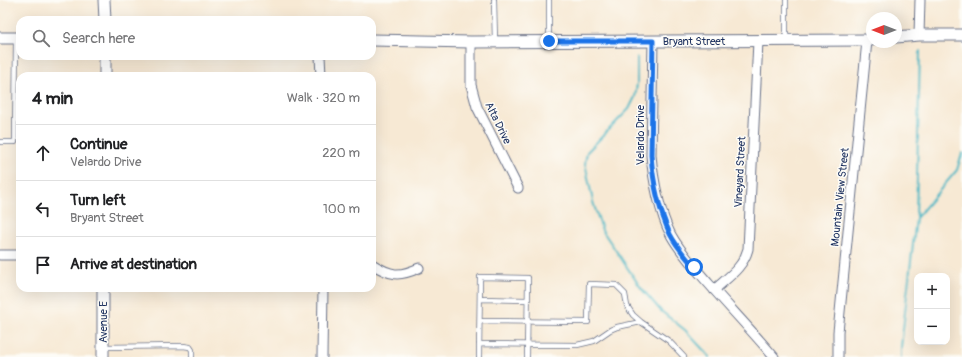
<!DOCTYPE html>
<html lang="en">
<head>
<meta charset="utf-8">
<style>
	:root { --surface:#fff; --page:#f2f2f2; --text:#202124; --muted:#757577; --line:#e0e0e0 }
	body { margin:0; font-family:Pangolin,sans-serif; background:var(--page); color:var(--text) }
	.controls { position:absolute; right:12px; bottom:12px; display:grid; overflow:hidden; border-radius:8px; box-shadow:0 4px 16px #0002 }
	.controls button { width:36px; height:36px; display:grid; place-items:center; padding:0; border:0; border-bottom:1px solid var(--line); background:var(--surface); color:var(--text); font:20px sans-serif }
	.compass { position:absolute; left:866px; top:12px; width:36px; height:36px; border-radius:50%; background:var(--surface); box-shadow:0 4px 16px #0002; rotate:270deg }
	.stop { position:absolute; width:12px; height:12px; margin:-9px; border:3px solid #1a73e8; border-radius:50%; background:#fff }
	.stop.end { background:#1a73e8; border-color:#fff; box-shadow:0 1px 4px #0008 }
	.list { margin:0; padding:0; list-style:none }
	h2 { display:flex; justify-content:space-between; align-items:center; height:52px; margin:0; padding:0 16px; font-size:17px }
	h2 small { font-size:13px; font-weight:400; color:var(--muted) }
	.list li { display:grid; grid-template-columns:26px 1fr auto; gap:12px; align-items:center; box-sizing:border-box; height:56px; padding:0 16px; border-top:1px solid var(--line) }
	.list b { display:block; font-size:15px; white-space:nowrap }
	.list p { margin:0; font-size:13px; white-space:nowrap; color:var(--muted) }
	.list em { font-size:13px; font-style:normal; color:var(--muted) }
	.icon { flex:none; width:22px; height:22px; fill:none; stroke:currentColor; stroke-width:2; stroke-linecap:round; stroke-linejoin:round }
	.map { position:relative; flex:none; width:962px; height:357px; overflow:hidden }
	.search { position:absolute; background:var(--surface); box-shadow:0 4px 16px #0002; left:16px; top:16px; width:360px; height:44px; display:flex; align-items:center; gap:10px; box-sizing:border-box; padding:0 14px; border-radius:12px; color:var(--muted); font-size:15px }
	.panel { position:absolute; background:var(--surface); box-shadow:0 4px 16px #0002; left:16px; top:72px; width:360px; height:220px; border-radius:12px }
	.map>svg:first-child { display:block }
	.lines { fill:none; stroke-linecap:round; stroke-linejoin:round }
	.stream { stroke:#4bb8c6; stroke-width:2 }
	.service-casing { stroke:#687087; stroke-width:6 }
	.minor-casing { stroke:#687087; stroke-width:11 }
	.tertiary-casing { stroke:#687087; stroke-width:13 }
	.service { stroke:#fff; stroke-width:4.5 }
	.minor { stroke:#fff; stroke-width:9 }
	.tertiary { stroke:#fff; stroke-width:11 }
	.route { stroke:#1a73e8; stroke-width:5 }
	.labels { text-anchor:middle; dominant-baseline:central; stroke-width:3; stroke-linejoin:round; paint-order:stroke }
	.street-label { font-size:11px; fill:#1b2f5e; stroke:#fdfcf7 }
</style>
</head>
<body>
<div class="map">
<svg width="962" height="357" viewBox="0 0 962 357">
	<rect width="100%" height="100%" fill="#fdfcf7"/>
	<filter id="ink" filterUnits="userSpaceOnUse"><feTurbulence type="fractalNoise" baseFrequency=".025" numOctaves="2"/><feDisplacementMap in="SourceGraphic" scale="8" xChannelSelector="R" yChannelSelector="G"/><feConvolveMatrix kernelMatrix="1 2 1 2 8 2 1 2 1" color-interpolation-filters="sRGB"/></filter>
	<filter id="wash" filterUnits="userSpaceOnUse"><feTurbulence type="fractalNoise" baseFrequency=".012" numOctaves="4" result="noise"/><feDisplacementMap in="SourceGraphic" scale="16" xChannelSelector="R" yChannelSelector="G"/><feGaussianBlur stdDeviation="0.9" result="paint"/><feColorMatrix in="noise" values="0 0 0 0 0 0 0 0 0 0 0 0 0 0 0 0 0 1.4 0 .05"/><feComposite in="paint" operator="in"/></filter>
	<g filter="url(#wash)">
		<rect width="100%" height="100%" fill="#f7e9d4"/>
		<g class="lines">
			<path class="stream" d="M637,58V84L635,97L629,109L587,152L585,163L593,202L602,230L641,288L661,311L685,330L710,357
				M916,218L957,170L962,153
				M901,357V347L916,218L920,51"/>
		</g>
	</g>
	<g filter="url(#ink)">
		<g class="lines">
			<defs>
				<path id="service" d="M494,0L495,42
					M549,0V41
					M786,39V0
					M0,142H15L16,38
					M480,299L527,300
					M480,321L588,322L589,284L616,285L625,294L627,306L633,315L641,322L669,341L684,357
					M479,344L577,345L594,341L610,330L617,327L641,322
					M103,347L183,346L190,347L192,350V357
					M479,357L480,277L528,278L527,357"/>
				<path id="minor" d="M919,35L920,0
					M653,41L651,155C653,179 660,214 671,235C681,253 695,268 709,284C730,308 753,332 774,357
					M471,42V85L477,107L518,188
					M320,56L321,76
					M0,255H20
					M372,264C391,276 399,277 419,268
					M714,290C728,277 743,268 748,249L758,41
					M322,357L323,288
					M838,357V332L867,41"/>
				<path id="tertiary" d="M104,0L105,20
					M896,37L919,35H962
					M0,38H20
					M372,40L471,42L872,40
					M105,76V56
					M103,288V357"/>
			</defs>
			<use href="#service" class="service-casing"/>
			<use href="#minor" class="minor-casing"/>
			<use href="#tertiary" class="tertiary-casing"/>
			<use href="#service" class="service"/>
			<use href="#minor" class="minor"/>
			<use href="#tertiary" class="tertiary"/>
		</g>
	</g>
	<g class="lines" filter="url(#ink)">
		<path class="route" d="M549,41H653L651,155C653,182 659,210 670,234C676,246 686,257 694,267"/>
	</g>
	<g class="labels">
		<g class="street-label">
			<text x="694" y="41">Bryant Street</text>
			<text transform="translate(498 123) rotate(64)">Alta Drive</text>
			<text transform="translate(640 135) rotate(-90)">Velardo Drive</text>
			<text transform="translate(740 172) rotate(-87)">Vineyard Street</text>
			<text transform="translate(840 197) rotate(-84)">Mountain View Street</text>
			<text transform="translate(103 322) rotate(-90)">Avenue E</text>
		</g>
	</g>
</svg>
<div class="controls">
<button>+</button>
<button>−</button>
</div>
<svg class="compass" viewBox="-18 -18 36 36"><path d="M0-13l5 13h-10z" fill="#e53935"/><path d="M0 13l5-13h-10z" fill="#757577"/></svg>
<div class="stop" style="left:694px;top:267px"></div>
<div class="stop end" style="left:549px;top:41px"></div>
<div class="search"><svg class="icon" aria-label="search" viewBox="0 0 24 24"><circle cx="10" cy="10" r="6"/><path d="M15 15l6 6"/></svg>Search here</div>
<section class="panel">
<h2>4 min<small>Walk · 320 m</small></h2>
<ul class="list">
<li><svg class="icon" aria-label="ahead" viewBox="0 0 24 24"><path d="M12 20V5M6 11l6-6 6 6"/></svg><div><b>Continue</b><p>Velardo Drive</p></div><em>220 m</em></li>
<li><svg class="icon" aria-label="left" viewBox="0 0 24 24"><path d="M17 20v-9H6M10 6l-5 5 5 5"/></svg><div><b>Turn left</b><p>Bryant Street</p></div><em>100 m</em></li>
<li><svg class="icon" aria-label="arrive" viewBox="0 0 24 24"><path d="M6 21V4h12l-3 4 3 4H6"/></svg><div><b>Arrive at destination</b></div></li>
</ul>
</section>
</div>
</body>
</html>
